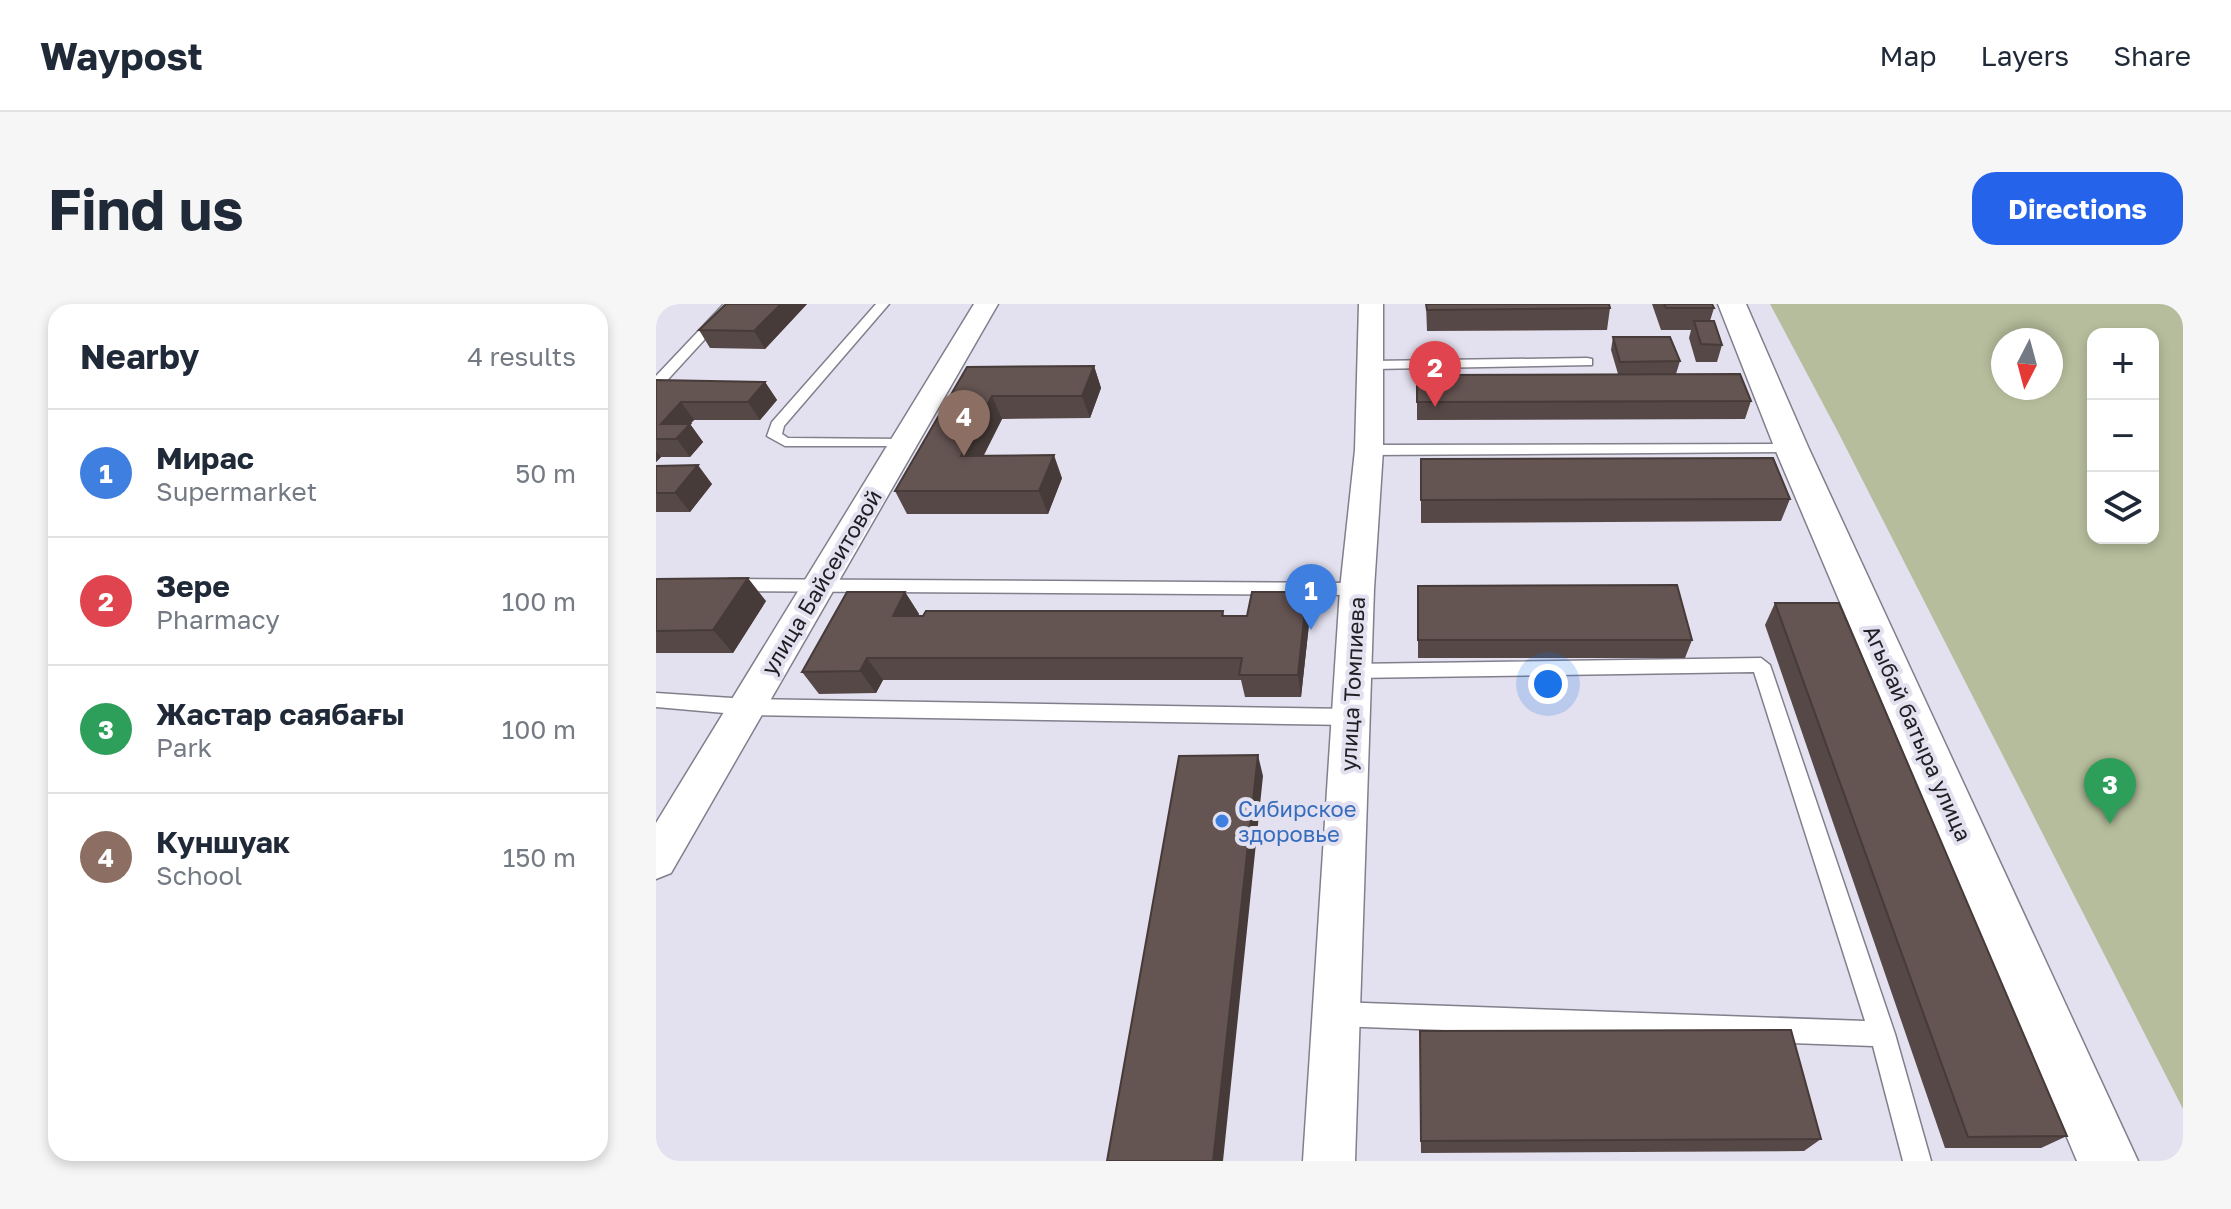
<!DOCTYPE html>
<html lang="en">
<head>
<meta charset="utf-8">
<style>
	:root { --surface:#fff; --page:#f6f6f7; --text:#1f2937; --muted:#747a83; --line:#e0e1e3; --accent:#2563eb }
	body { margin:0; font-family:"Golos Text",sans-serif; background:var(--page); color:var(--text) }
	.controls { position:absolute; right:24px; top:24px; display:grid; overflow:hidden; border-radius:16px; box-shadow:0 4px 12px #0003 }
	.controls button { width:72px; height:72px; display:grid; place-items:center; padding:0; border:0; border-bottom:2px solid var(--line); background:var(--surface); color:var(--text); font:40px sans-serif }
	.compass { position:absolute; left:1335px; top:24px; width:72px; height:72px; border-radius:50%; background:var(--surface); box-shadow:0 4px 12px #0003; rotate:186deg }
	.you { position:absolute; left:892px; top:380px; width:28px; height:28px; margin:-20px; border:6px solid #fff; border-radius:50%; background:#1a73e8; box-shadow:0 0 0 12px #1a73e833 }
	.badge { display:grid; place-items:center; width:52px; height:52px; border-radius:50%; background:var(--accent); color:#fff; font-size:26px; font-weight:700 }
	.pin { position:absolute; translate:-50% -66px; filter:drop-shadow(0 2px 4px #0008) }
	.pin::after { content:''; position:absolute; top:42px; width:28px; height:24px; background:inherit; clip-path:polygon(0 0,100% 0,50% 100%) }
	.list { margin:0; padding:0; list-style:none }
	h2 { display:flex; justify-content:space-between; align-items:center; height:104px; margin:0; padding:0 32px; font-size:34px }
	h2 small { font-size:26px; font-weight:400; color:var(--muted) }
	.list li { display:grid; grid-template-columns:52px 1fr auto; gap:24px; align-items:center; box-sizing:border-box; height:128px; padding:0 32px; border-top:2px solid var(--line) }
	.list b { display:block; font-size:30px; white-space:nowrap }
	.list p { margin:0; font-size:26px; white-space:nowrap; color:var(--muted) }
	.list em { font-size:26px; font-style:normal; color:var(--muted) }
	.icon { flex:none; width:44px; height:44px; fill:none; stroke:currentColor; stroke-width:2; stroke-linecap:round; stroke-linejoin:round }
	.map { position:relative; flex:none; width:1527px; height:857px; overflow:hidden; border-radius:24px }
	header { display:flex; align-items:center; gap:48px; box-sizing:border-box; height:112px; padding:0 40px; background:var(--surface); border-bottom:2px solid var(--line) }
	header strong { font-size:38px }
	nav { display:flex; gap:44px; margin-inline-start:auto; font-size:28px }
	.intro { display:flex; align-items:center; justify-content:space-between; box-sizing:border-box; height:192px; padding:0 48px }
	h1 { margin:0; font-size:56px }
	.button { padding:20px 36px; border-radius:24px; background:var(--accent); color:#fff; font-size:28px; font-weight:700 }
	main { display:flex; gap:48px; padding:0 48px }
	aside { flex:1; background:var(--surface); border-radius:24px; box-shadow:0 4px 12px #0003 }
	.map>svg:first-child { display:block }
	.green { fill:#b5bd9c; fill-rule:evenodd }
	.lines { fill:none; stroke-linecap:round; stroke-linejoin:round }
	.service-casing { stroke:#827f8c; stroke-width:3 }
	.minor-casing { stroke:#827f8c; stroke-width:3 }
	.secondary-casing { stroke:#827f8c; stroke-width:3 }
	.service { fill:#fff; fill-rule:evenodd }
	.minor { fill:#fff; fill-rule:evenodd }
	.secondary { fill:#fff; fill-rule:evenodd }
	.wall { fill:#564847 }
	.shaded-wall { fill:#463b39 }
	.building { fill:#645452; stroke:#463b39; stroke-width:2 }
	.shop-dot { fill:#3f7fe0; stroke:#e3e0ef; stroke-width:3 }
	.labels { text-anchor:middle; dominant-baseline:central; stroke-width:8; stroke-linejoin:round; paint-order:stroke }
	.street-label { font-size:22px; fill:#1f1e23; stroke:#e3e0ef }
	.shop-label { font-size:22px; fill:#366cbe; stroke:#e3e0ef; text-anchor:start }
</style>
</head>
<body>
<header>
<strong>Waypost</strong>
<nav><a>Map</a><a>Layers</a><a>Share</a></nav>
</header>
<div class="intro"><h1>Find us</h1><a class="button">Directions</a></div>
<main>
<aside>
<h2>Nearby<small>4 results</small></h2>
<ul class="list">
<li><span class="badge" style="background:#3f7fe0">1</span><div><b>Мирас</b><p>Supermarket</p></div><em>50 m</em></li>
<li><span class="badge" style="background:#e0444e">2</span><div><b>Зере</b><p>Pharmacy</p></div><em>100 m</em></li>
<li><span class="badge" style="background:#2e9e5b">3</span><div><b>Жастар саябағы</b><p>Park</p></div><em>100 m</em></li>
<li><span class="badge" style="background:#8d6e63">4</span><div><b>Куншуак</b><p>School</p></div><em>150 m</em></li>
</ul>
</aside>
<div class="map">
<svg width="1527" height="857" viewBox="0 0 1527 857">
	<rect width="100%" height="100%" fill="#e3e0ef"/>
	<path class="green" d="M1114,0H1527V805L1181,126ZM1437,30H1497V234H1437ZM1347,36H1395V84H1347Z"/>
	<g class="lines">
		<defs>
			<path id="service" d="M68,0H81L5,83L0,84V72Z
				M220,0H233L128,122L126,130L132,134L247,135L252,136V142H129L111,132L116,118Z
				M931,54L936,55V61L716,65L709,61L716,57Z
				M1136,140L1144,145L1141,148L713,151L705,146L713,141Z
				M73,275L701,279L710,285L701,291L73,287L64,281Z
				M1105,354L1114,361L1239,730L1275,857H1247L1217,742L680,722L671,719L668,710L671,701L680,698L1209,717L1098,368L696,374L687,367L696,360Z
				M0,389L91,395L694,405L701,408L704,413L701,418L694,421L91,411L0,403Z"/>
			<path id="minor" d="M318,0H342L15,569L0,575V519Z
				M703,0H727V146L718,285L699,857H647L684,285L699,146Z"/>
			<path id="secondary" d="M1062,0H1090L1153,145L1482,857H1421L1119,145Z"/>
		</defs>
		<use href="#service" class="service-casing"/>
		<use href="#minor" class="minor-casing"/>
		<use href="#secondary" class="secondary-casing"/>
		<use href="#service" class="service"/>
		<use href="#minor" class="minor"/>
		<use href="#secondary" class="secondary"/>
	</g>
	<path class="wall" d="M151,0L109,45L54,44L43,26Z
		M770,0H953L954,4L951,26L771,27Z
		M996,0H1056L1058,4L1054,17L1066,41L1061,58H1040L1033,34L1035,26H1005Z
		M957,33L1024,57L1020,70H962L955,46Z
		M438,62L445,84L434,114L346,115L327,152L406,174L392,210H251L239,187L311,63Z
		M761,71L1095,97L1089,115L761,116Z
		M0,76L109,78L121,96L104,116H38L34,120L47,138L34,153H5L0,158Z
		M765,155L1134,195L1125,217L765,219Z
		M0,162L56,180L34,208H0Z
		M0,275L110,297L77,349H0Z
		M762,282L1036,336L1029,354H762Z
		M249,288L263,310L262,312L567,307L568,312L654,311L645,393H589L585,376H227L220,389L163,390L146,368Z
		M1119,299L1411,832L1385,844H1289L1109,321Z
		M764,727L1165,835L1148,847L765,849Z"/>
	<path class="shaded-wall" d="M125,0H151L109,45L98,27Z
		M438,62L445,84L434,114L426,92Z
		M109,78L121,96L104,116L92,98Z
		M336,92L346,115L316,175L305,152Z
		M25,98L38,116L34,120L47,138L34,153L21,135L5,120Z
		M0,147L5,153L0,158Z
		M398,151L406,174L392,210L383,187Z
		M42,161L56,180L34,208L19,189Z
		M92,274L110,297L77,349L57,326Z
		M249,288L263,310L252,334L237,312Z
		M651,288L654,311L645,393L642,371Z
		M211,354L227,376L220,389L204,367Z
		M602,451L607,472L567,857H557Z"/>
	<path class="building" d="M70,0H125L98,27L43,26Z
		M770,0H953L954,4L771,6Z
		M1008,0H1056L1058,4H1010Z
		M1038,17H1058L1066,41L1045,40Z
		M957,33H1014L1024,57L964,58Z
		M438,62L426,92H336L305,152L398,151L383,187H239L311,63Z
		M1084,70L1095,97L761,98V71Z
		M0,76L109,78L92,98H25L5,120H34L20,135H0Z
		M1117,154L1134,195L765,196V155Z
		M42,161L19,189H0V162Z
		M92,274L57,326L0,327V275Z
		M1021,281L1036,336H762V282Z
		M191,288H249L237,312H267L270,307H567L566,312H591L596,288H651L642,371H583L586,354H211L204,367L146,368Z
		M1119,299H1183L1411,832L1312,833Z
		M602,451L557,857H451L523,452Z
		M1135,726L1165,835L765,837L764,727Z"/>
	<circle class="shop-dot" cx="566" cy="517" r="8"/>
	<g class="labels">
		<g class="street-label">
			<text transform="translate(165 278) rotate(-59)">улица Байсеитовой</text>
			<text transform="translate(696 380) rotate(-87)">улица Томпиева</text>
			<text transform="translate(1262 429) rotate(66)">Агыбай батыра улица</text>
		</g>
		<g class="shop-label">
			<text x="582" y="504">Сибирское<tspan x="582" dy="25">здоровье</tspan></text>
		</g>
	</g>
</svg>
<div class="controls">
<button>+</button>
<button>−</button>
<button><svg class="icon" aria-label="layers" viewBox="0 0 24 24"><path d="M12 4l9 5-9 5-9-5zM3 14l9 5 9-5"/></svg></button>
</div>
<svg class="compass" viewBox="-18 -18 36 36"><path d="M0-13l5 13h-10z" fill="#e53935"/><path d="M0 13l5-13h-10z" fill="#747a83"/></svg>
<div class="you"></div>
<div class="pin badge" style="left:655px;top:326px;background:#3f7fe0">1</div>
<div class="pin badge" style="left:779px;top:103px;background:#e0444e">2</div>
<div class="pin badge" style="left:1454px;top:520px;background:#2e9e5b">3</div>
<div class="pin badge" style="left:308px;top:152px;background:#8d6e63">4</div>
</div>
</main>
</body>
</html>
